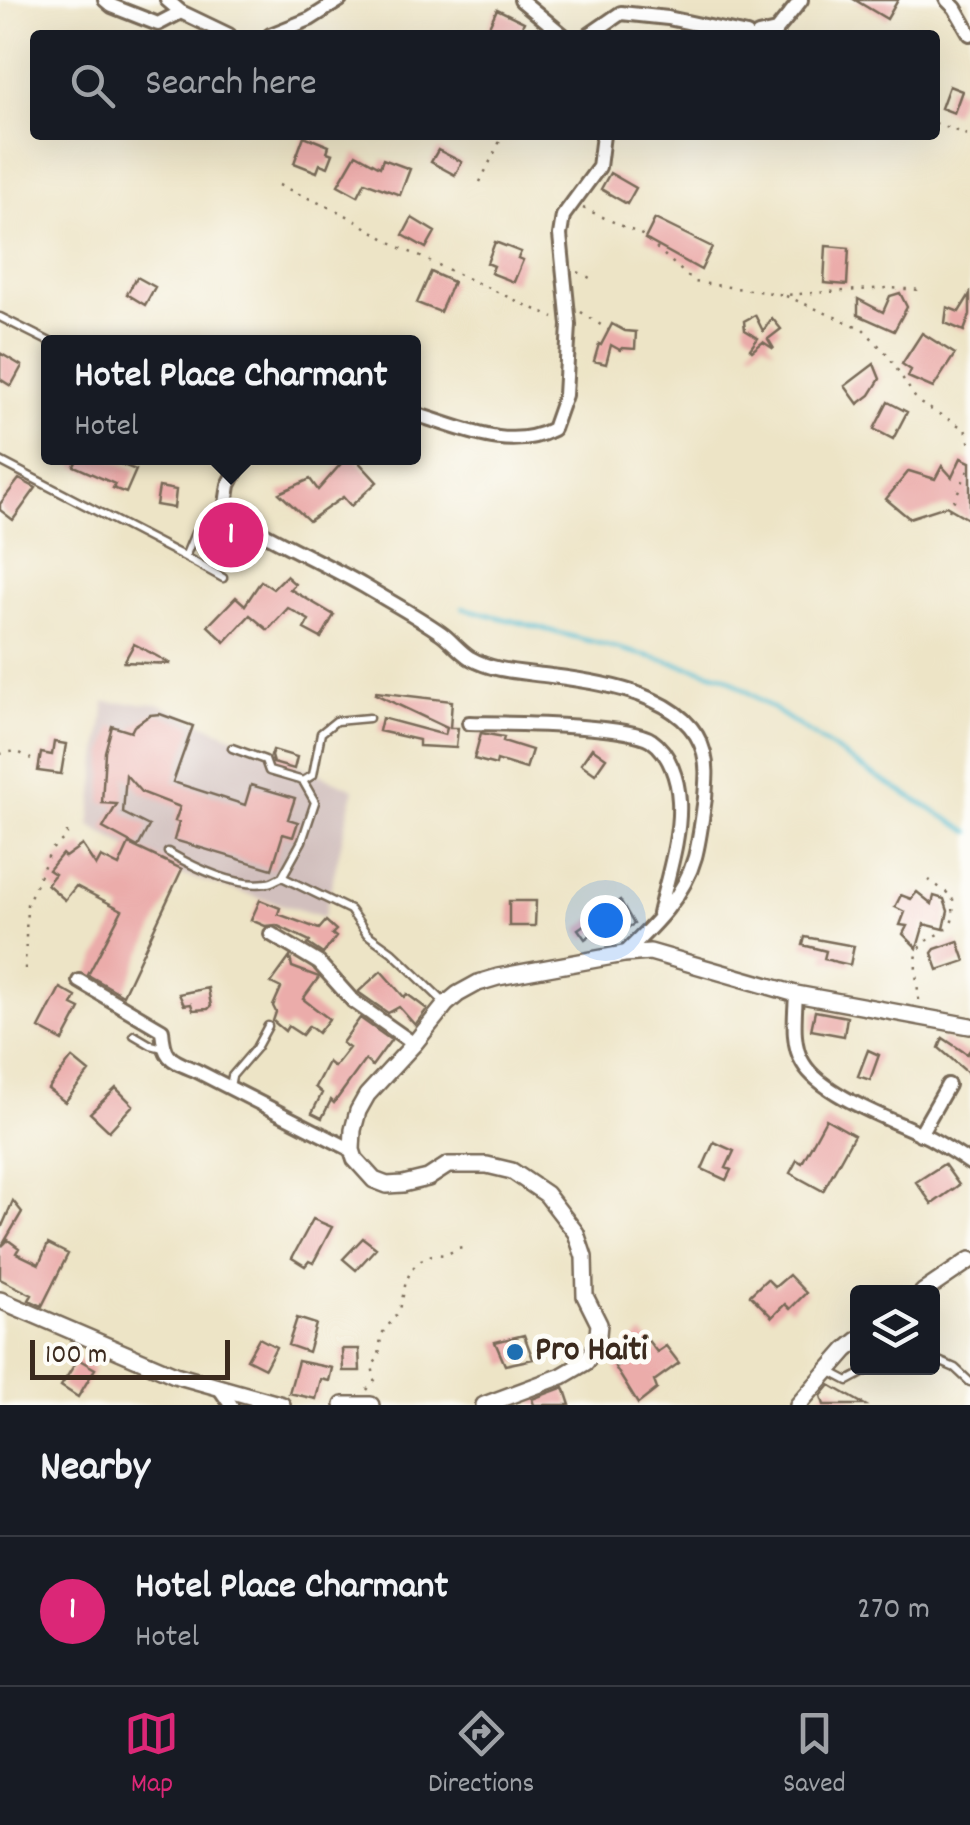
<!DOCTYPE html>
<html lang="en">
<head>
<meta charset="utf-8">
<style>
	:root { --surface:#171b24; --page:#242831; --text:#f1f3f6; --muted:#9ea1a6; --line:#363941; --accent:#db2777 }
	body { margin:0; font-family:Dekko,sans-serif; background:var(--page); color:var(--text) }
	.controls { position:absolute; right:30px; bottom:30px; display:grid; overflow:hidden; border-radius:10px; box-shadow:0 10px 40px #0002 }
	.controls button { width:90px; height:90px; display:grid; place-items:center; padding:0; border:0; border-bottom:2px solid var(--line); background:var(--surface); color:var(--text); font:50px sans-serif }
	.scale { position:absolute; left:30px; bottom:25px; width:200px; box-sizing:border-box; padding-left:10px; border:5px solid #3b2a1e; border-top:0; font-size:28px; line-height:35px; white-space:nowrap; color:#3b2a1e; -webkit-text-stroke:8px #fdfcf7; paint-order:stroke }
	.you { position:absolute; left:605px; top:920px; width:35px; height:35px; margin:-25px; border:8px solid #fff; border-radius:50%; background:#1a73e8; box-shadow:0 0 0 15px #1a73e833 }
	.badge { display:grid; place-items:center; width:65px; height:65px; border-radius:50%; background:var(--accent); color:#fff; font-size:32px; font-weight:700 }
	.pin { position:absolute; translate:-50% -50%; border:5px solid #fff; box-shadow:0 2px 10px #0006 }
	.popup { position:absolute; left:41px; top:335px; width:380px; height:130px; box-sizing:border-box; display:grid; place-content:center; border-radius:10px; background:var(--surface); filter:drop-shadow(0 2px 8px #0005); font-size:32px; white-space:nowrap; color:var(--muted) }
	.popup b { font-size:38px; color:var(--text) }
	.popup::after { content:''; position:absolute; left:50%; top:100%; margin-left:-20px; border:20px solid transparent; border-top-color:var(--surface) }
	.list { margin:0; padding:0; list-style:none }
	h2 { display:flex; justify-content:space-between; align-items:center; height:130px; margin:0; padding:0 40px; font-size:42px }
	h2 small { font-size:32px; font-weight:400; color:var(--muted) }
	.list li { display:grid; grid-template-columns:65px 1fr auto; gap:30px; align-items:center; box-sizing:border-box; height:150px; padding:0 40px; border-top:2px solid var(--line) }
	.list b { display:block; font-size:38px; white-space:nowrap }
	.list p { margin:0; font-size:32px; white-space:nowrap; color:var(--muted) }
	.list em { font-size:32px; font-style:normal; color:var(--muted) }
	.icon { flex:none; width:55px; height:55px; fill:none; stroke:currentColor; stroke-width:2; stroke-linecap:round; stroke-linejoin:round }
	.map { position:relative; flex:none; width:970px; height:1405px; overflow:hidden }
	.search { position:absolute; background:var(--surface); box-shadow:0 10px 40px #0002; left:30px; right:30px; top:30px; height:110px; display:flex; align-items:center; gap:25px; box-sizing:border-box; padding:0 35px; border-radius:10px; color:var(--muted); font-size:38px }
	.sheet { height:280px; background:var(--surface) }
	nav { display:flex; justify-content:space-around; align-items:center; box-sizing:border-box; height:140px; border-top:2px solid var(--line); background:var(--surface); font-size:28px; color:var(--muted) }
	nav a { display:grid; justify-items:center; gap:5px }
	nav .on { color:var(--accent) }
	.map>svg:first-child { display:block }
	.industrial { fill:#d1bfbd }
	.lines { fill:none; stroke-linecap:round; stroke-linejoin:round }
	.stream { stroke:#54bdd1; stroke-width:4 }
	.building { fill:#ebacaa }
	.service-casing { stroke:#796b59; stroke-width:11 }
	.minor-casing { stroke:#796b59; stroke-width:18 }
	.tertiary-casing { stroke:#796b59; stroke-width:20 }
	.path { stroke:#796b59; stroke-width:2.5; stroke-dasharray:2.5 8; stroke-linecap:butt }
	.service { stroke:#fff; stroke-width:6 }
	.minor { stroke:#fff; stroke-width:12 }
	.tertiary { stroke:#fff; stroke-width:15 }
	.poi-dot { fill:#1f6fb2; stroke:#fdfcf7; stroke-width:4 }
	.labels { text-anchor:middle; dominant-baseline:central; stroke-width:10; stroke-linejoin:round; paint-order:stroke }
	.poi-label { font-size:35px; font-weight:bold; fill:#3b2a1e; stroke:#fdfcf7; text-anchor:start }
</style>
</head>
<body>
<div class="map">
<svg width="970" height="1405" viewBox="0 0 970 1405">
	<rect width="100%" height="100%" fill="#fdfcf7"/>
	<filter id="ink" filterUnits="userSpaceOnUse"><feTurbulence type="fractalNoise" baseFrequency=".01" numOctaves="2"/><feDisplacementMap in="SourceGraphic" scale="20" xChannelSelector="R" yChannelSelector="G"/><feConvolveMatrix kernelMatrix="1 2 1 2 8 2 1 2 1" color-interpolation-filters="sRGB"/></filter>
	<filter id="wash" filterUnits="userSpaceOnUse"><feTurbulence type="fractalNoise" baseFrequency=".0048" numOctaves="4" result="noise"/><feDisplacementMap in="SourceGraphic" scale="40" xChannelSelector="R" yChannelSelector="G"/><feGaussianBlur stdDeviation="2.25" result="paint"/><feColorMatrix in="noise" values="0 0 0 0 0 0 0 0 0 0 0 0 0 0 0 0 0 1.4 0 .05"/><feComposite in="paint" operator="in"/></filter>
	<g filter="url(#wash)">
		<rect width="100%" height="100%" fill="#ede4c6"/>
		<path class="industrial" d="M105,702L158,704L354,789L324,917L172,872L90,826Z"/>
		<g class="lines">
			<path class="stream" d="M463,608L724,676L870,773L970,832"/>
		</g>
		<g id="blocks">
			<path class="building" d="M855,0H898L887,19Z
				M497,9L524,22L518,35H485Z
				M949,86L962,91L954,113L941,108Z
				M304,136L329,146L327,152L333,154L328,167L320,164L317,172L294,163Z
				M438,150L462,162L455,175L431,162Z
				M356,154L380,167L383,159L410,169L400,195L365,182L358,196L338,185Z
				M610,173L636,188L627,204L601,189Z
				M412,218L435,232L426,248L403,235Z
				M655,219L712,247L701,270L645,239Z
				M495,242L521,252L518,258L523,260L514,282L491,273L494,266L487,263Z
				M826,246L849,248L847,285L824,283Z
				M431,272L453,282L440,312L417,303Z
				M137,277L155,287L145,305L127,294Z
				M900,293L907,307L894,331L858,315V299L883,312L890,296Z
				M970,294V315L964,331L945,323L947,307L959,312Z
				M755,315L763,331L772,318L781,329L768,339L774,349L763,342L752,351L750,349L758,338L745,330L744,321Z
				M612,324L625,331L636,332L635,349L622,348L620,350L611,345L606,364L594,361L599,344L601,345Z
				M922,333L955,354L933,388L908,377L911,370L902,364Z
				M0,353L22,366L11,386L0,379Z
				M874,364L880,379L870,395L858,404L845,386Z
				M888,402L907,412L893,439L874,429Z
				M78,458H105L136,470L126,493L113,488L115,484L74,466Z
				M346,458H355L377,482L351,506L343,497L309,521L279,493L310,479L318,490Z
				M961,458L970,462V520L946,506L909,518L886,499L909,471L935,479L942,466L952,477Z
				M19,479L36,488L13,520L0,510V504Z
				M159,487L176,490L174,508L156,505Z
				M286,576L295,584L290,589L334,615L321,638L304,629L309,620L288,608L268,630L250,615L225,642L208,626L236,597L245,605L261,581L273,589Z
				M134,644L142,648L171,664L124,662Z
				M376,692L452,701L450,728H458L456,748L419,746V740L379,731L382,718L445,735L447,728L375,694Z
				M160,714L193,726L173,782L245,805L251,785L295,798L288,819L298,822L293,837L283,834L272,869L174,840L179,822L175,821L180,807L141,792L126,775L123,813L149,826L138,847L103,828L117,804L102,803L105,752L112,726L131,732L134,726L150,715Z
				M481,733L504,737L503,741L532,750L526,769L497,760L496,765L474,759Z
				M54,742L66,744L61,774L38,771L41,753L52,755Z
				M592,748L606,758L595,774L581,764Z
				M273,750L297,757L294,769L273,763L271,756Z
				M129,844L182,869L123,995L88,975L122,910L76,886L65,900L47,884L55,874L49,870L62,854L65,857L82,845L96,866L101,857L119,866Z
				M917,892L932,904L934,896L944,899L948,911L944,929L924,924L917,948L903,934L907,926L900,925L905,912L895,907L901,895L911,899Z
				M260,900L280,908L278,914L319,929L326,921L336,930L332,934L336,937L323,954L308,944L310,941L276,925L265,926L251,920Z
				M620,900L634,924L604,941L596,931L585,939L578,929Z
				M509,901H536L535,926H509Z
				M805,937L854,946L850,965L824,959L826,951L803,945Z
				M958,941L965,961L938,970L932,953L935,949Z
				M290,957L292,967L319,977L303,999L329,1019L318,1033L309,1026L302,1035L288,1026L285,1031L273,1021L276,1012L273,1006L281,988L271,983Z
				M381,971L404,997L407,994L427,1009L415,1025L399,1007L388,1013L358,992Z
				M60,988L76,997L72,1005L80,1009L63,1041L39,1028Z
				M208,988L211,1006L208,1009L193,1010L191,1004L184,1005L179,994Z
				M815,1011L847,1017L844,1036L811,1030Z
				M360,1018L391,1040L372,1066L365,1060L334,1103L331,1100L322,1118L312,1113L322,1093L315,1087L328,1062L334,1067L349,1048L342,1043Z
				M943,1038L967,1054L970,1050V1075L939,1048Z
				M868,1050L879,1055L870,1080L858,1076Z
				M72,1058L89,1072L65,1102L48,1089Z
				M116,1088L133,1105L109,1131L90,1113Z
				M826,1119L854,1135L823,1191L790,1173L797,1160L802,1163Z
				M714,1142L734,1151L726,1168L731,1170L726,1180L702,1169Z
				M944,1164L959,1185L932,1204L916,1182Z
				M13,1201L22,1212L2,1246L8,1240L19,1248L16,1253L39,1264L48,1244L68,1254L42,1306L29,1300L32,1295L0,1279V1231Z
				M313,1219L332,1227L313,1263L309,1261L305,1266L292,1258Z
				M363,1238L376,1248L356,1270L343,1259Z
				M789,1275L806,1293L790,1309L785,1304L772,1317L750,1295L767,1279L775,1287Z
				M297,1318L316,1324L308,1352L288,1345Z
				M643,1334L657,1352L666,1346L679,1363L654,1381L657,1389L638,1404L615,1367L626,1358L620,1352Z
				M524,1335L533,1359L505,1365L495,1342Z
				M259,1338L276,1347L265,1368L247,1359Z
				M342,1349H359L360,1371H343Z
				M78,1359L95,1369L78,1397L61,1386Z
				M298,1361L332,1368L329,1381L321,1379L316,1399L289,1393Z
				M830,1385L865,1405H824L821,1396Z
				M564,1387L570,1405H534L532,1399Z"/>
		</g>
	</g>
	<g filter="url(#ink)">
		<use href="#blocks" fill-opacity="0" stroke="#796b59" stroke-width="2.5"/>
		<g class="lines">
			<defs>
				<path id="service" d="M0,317L50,342
					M0,461L185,557L195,533L211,525L235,519
					M185,557L223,578
					M232,748L265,760L269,771L303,781L313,775L321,733L336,721L369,718
					M168,852C194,867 236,888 267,883C272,883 277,879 282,877L350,910L367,934L392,952L445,1003
					M282,877L302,841L315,802L303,781
					M134,1035L151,1045L163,1048
					M230,1087L232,1076L256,1048L268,1026
					M932,1358L955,1368L970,1382
					M829,1371L848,1381L872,1368"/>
				<path id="minor" d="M105,0L112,6L158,24L181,12
					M167,0L181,12L229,35
					M521,0L563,35
					M947,0L955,8L970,34
					M270,35L310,19L340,0
					M589,35L621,13L668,18L747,35
					M758,35L776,31L801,0
					M414,414C460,427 508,453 553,429L565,395L569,325L560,235L563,216L599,167L603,135
					M243,458L229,485L226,504L236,518C278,543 322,562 364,586C389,601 417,616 441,633C451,640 459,651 470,658C494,672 524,672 551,676C601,682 689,695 704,753C708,768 706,782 705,798C702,818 700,838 695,857C684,897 652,927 624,954
					M469,723C506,724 626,724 651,740C670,753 678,780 679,801C681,838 667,878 659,914
					M271,934L319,963L353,1001L414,1044
					M79,981L162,1030C164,1060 171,1060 197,1071L352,1150
					M796,994C795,1016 791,1044 803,1063C822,1096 896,1121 930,1138C944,1146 957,1154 970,1163
					M920,1134L948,1085
					M220,1389L231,1405"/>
				<path id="tertiary" d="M923,1292L970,1260
					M0,1300L175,1375L282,1405
					M343,1405H371
					M484,1405L562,1376L586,1362L597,1345L599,1324L585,1296L584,1257L576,1233L546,1194L512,1171L487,1165H448L428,1178L403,1184L387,1185L374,1180L355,1159L352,1150L353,1130L358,1111L367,1095L414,1044L446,1004L458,994L478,983L498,977L624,954L650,952L796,994L970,1026
					M798,1405L846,1350L858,1340"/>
			</defs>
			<use href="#service" class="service-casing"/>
			<use href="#minor" class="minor-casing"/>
			<use href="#tertiary" class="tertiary-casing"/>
			<path class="path" d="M935,123L970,136
				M480,182L503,135
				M279,185L344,214L399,247L554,318
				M583,208L642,235L694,282L785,295L887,288L924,290
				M578,272L590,278
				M786,296L863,329L887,354L918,402L965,429L970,444
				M581,312L613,333
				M949,511L970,466
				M0,754L16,751L31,759
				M25,969L27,904L51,850L67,836V824
				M919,1000C918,988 915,973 916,960C919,934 945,939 952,921C954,913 953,904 953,897L929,880
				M367,1390L375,1380L372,1366L379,1357L381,1335L400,1310L406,1281L412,1269L421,1260L434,1254L446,1255L458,1248L468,1246"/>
			<use href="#service" class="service"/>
			<use href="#minor" class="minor"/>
			<use href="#tertiary" class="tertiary"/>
		</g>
	</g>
	<circle class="poi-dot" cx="515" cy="1352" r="10"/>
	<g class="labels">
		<g class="poi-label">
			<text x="535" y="1352">Pro Haiti</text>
		</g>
	</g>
</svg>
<div class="controls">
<button><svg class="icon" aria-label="layers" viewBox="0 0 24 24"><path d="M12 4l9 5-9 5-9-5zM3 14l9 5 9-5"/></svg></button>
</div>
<div class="scale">100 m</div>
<div class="you"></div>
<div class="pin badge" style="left:231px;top:535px">1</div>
<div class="popup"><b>Hotel Place Charmant</b>Hotel</div>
<div class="search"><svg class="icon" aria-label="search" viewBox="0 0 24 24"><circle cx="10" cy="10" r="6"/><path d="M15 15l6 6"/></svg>Search here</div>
</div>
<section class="sheet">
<h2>Nearby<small></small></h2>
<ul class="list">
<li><span class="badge">1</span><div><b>Hotel Place Charmant</b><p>Hotel</p></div><em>270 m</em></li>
</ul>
</section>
<nav>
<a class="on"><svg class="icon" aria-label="map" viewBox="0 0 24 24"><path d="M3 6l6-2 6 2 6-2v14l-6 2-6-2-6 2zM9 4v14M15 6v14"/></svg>Map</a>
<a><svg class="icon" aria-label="directions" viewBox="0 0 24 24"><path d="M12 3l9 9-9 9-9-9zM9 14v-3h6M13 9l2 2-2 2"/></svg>Directions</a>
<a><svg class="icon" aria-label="saved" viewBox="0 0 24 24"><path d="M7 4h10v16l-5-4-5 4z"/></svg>Saved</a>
</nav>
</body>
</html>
